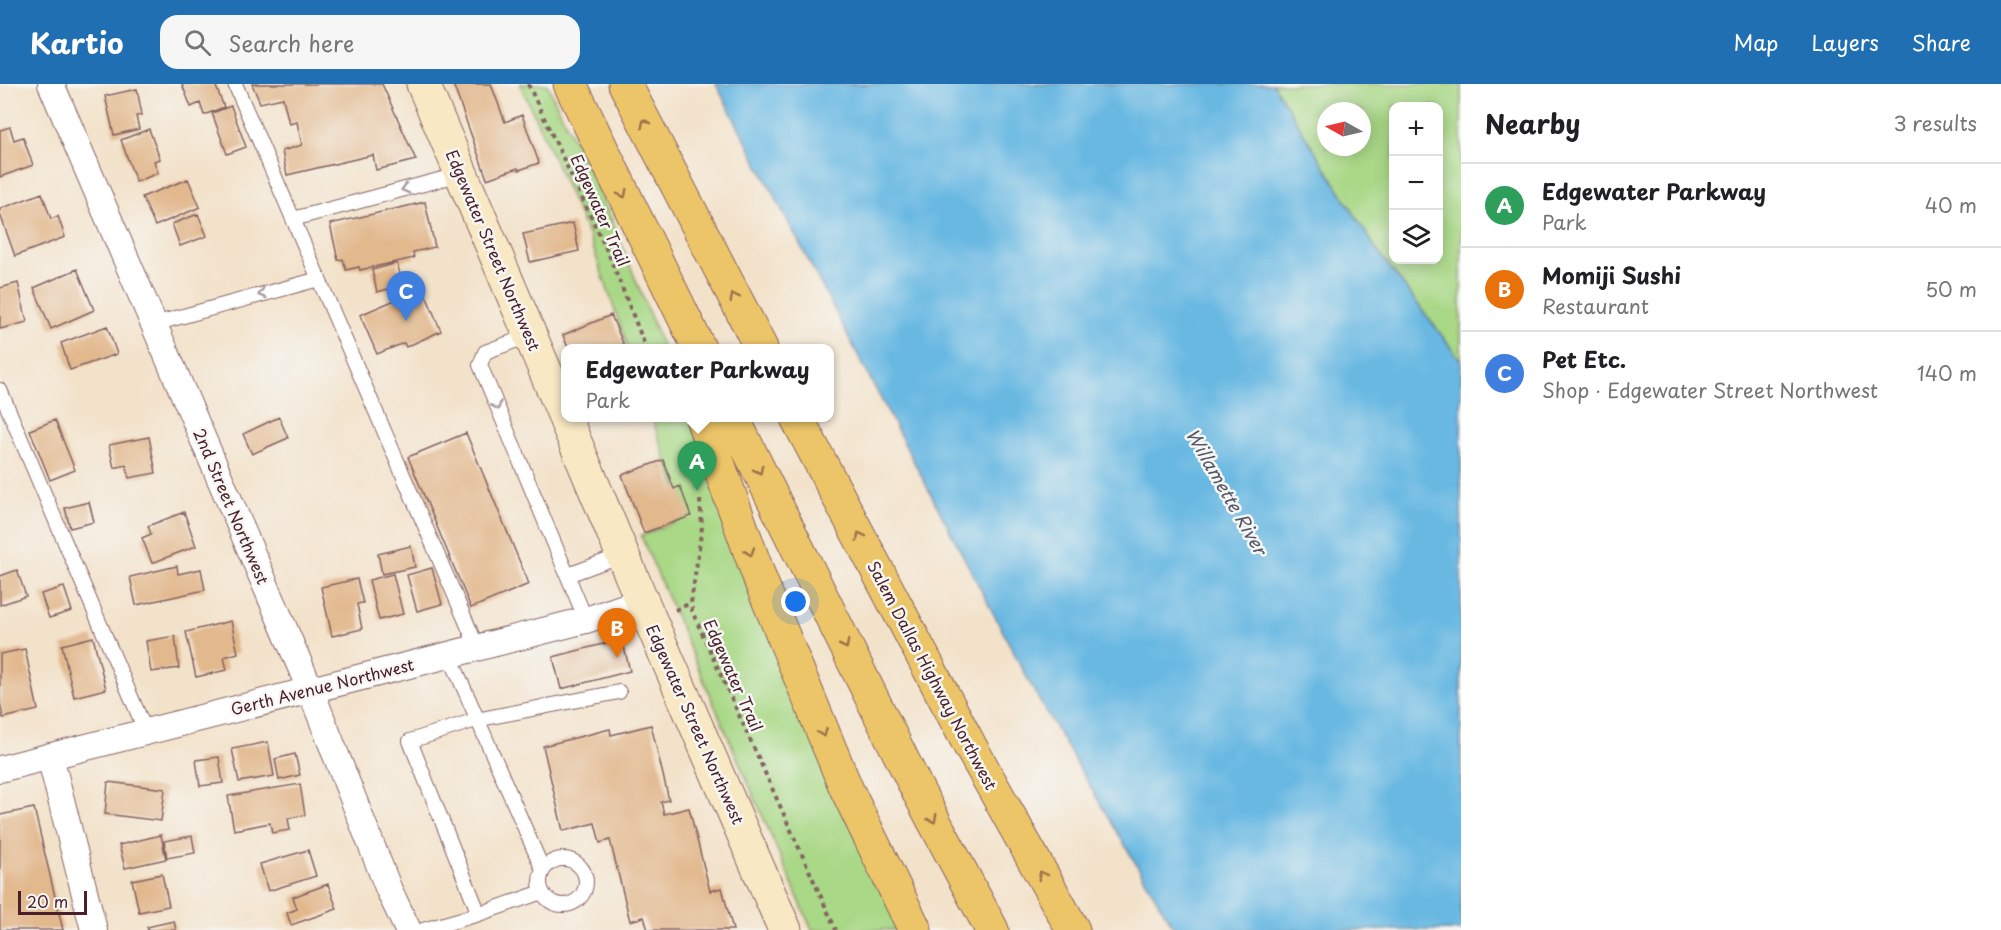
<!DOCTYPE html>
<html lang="en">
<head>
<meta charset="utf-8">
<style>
	:root { --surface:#fff; --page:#f6f6f6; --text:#202124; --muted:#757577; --line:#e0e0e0; --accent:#1f6fb2 }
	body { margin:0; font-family:"Playpen Sans",sans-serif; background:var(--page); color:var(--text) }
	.controls { position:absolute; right:18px; top:18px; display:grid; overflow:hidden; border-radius:12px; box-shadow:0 3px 15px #0003 }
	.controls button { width:54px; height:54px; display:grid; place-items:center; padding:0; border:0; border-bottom:2px solid var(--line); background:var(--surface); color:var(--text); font:30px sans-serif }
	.compass { position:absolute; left:1317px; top:18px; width:54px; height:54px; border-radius:50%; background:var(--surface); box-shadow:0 3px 15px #0003; rotate:278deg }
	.scale { position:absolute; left:18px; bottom:15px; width:69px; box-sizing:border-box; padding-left:6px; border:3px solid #4a1f2b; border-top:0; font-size:16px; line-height:21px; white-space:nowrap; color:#4a1f2b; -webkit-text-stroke:4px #f6f6f2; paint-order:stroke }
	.you { position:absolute; left:796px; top:518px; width:21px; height:21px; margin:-15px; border:4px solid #fff; border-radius:50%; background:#1a73e8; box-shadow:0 0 0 9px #1a73e833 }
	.badge { display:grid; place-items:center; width:39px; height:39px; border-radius:50%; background:var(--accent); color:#fff; font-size:20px; font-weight:700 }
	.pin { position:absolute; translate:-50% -50px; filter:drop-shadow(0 2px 3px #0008) }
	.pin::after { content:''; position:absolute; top:32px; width:21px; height:18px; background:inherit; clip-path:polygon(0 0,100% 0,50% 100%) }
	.popup { position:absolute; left:561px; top:260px; width:273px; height:78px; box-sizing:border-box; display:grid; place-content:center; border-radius:12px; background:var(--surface); filter:drop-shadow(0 2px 4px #0005); font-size:20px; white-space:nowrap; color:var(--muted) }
	.popup b { font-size:22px; color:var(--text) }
	.popup::after { content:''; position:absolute; left:50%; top:100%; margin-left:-12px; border:12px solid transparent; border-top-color:var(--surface) }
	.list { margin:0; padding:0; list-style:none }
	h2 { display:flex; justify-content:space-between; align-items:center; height:78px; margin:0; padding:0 24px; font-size:26px }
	h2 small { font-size:20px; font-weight:400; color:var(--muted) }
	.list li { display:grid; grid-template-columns:39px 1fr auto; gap:18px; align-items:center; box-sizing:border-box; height:84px; padding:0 24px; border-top:2px solid var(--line) }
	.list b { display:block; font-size:22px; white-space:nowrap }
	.list p { margin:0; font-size:20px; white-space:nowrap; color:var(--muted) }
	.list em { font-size:20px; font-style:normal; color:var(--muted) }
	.icon { flex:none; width:33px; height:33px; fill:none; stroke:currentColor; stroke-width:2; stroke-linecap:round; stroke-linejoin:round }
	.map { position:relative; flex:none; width:1461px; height:846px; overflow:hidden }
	header { display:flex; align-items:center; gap:36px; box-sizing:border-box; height:84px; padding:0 30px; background:var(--accent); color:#fff }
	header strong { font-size:28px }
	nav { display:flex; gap:33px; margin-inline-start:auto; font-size:21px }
	.search { width:420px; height:54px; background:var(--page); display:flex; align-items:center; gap:15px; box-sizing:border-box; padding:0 21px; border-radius:18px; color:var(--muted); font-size:22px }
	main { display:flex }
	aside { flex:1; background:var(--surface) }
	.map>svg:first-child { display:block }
	.green { fill:#a9d886; stroke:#7a7c58; stroke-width:1.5; fill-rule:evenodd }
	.water { fill:#67b8e2; stroke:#586c86; stroke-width:1.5 }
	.building { fill:#e2b88d }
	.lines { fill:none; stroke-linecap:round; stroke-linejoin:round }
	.service-casing { stroke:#856363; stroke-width:16 }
	.minor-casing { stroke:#856363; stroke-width:28 }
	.secondary-casing { stroke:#856363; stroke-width:35 }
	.trunk-casing { stroke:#856363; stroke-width:35 }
	.path { stroke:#856363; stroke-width:4; stroke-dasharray:4.5 4.5; stroke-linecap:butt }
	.service { stroke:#fff; stroke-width:14 }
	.minor { stroke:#fff; stroke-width:26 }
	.secondary { stroke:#f8e8c3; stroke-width:33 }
	.trunk { stroke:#edc569; stroke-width:33 }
	.oneway { stroke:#9c724a }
	.oneway2 { stroke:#ae9aa0 }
	.labels { text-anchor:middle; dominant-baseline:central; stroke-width:5; stroke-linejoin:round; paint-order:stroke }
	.street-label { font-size:16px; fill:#4a1f2b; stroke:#f6f6f2 }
	.water-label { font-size:18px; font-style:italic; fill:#54556b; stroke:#f6f6f2 }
</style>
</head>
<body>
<header>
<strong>Kartio</strong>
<div class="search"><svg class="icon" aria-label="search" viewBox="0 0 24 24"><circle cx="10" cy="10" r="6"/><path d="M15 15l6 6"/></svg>Search here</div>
<nav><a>Map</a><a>Layers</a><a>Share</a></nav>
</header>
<main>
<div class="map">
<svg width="1461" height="846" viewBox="0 0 1461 846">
	<rect width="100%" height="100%" fill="#f6f6f2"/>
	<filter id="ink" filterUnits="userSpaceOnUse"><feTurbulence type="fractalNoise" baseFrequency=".0167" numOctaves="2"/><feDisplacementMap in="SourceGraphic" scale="12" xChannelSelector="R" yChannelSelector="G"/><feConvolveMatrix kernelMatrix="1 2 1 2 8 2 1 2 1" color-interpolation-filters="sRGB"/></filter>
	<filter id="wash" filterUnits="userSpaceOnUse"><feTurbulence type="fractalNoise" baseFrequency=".008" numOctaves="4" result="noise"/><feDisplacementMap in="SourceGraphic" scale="24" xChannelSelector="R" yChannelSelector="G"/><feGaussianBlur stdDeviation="1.35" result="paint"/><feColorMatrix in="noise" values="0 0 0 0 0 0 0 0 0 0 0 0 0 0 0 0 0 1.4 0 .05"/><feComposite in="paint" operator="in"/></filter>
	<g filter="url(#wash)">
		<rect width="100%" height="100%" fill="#f3e2ca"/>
		<path class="green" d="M520,0H547L611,134L663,264H628L590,155Z
			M1273,0H1461V277L1376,165ZM1394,22H1438V176H1394ZM1326,27H1362V63H1326Z
			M652,334H689L903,846H812L641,452L686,433Z"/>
		<path class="water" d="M716,0H1273L1376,165L1461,277V846H1175L1035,609Z"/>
		<g id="blocks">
			<path class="building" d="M182,0H215L224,23L204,31L200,19L191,23Z
				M252,0H382L416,76L376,86L373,71L287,91L282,67L302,61L297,38L289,40L283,14L260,19Z
				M453,0H491L505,38L522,31L539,79L519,86L518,84L487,95Z
				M137,5L142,31L136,32L139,45L114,51L105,12Z
				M231,22L246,63L227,70L212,29Z
				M10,43L14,56L23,53L33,81L0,93V46Z
				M149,45L160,75L154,77L158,89L136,98L121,56Z
				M188,95L200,123L155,142L142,113Z
				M42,109L51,135L58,132L65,153L15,172L0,130V125Z
				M425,118L435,163L413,168L414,174L360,186L359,183L346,186L343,175L338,176L330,140Z
				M198,130L207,152L180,162L172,140Z
				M573,139L579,167L530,178L523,150Z
				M397,179L403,201L377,208L372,186Z
				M77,185L94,226L51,245L34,204Z
				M18,199L27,238L0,245V204Z
				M423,204L441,247L406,263L404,259L377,270L360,231Z
				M611,231L625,264H568L563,251Z
				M107,242L117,270L70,286L61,259Z
				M279,333L288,354L252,370L243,350Z
				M55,336L75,386L50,396L30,346Z
				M466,349L529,500L471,524L408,373Z
				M149,353L156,389L129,394L126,381L114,384L109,361Z
				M663,376L674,405L680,402L691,432L644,449L622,391Z
				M89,418L94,438L70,444L65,424Z
				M184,428L196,462L152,479L142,454L151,450L148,442Z
				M411,462L415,483L382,490L378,470Z
				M177,482L178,490L201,485L205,506L136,521L130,493Z
				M432,484L442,520L417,527L407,491Z
				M17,486L26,512L0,521V492Z
				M393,490L403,530L379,536L369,496Z
				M357,495L363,519L357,520L362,545L332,552L321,503Z
				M64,503L72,527L49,534L41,510Z
				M231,537L238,569L224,573L227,586L196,593L186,548Z
				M175,552L179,584L151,588L146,557Z
				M93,553L106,605L74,613L62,561Z
				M622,555L630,587L561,605L553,573Z
				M25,565L38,626L3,634L0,618V570Z
				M651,641L669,716L661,718L664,730L689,724L710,807L722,804L733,846H648L644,833L630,837L610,756L600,759L595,739L563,747L543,662L610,645L611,651Z
				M268,658L274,692L239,698L232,665Z
				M295,670L300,691L279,696L275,675Z
				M219,673L223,699L200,702L196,676Z
				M108,698L165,705L161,737L105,730Z
				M300,700L305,731L288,734L290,746L272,749L270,739L234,746L228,712Z
				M34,724L63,846H0V731Z
				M161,751L166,775L125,784L119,761Z
				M192,752L195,769L167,774L164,757Z
				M308,766L316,792L268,807L260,780Z
				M162,790L169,822L139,828L132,796Z
				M328,800L337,825L291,841L287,829L297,825L293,813Z
				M174,837L176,846H148L147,843Z"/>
		</g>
	</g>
	<g filter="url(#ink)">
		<use href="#blocks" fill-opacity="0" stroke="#856363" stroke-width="1.5"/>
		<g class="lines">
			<defs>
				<path id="service" d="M235,0L477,563
					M293,135L461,90
					M154,240L319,195
					M531,251L485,268L480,281L586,536
					M0,306L146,648
					M568,491L622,471
					M449,570L543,786
					M540 798a23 23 0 1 1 46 0a23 23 0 1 1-46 0Z
					M479,830L410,657L476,636L619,608
					M423,846L479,830L542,808"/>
				<path id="minor" d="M51,0L310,605L389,806L408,846
					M50,672L94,846
					M0,685L586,536L642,517"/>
				<path id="secondary" d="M423,0L565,333
					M565,334L642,517L785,846"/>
				<path id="trunk" d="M570,0L699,264
					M625,0L761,264
					M702,334L761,498L846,704L915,846
					M733,334L918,707L992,846
					M797,334L970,662L1073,846"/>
			</defs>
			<use href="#service" class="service-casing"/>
			<use href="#minor" class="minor-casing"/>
			<use href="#secondary" class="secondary-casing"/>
			<use href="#trunk" class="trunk-casing"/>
			<path class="path" d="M528,0L609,171L646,264
				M700,416L702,443L691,519L692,527L836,846
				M675,526L691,519"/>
			<use href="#service" class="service"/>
			<use href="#minor" class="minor"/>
			<use href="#secondary" class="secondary"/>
			<use href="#trunk" class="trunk"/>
		</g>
		<defs><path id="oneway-chevron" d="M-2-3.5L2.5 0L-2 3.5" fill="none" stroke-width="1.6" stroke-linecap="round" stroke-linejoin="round" transform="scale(1.5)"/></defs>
		<g class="oneway">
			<use href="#oneway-chevron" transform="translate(645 39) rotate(-117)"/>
			<use href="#oneway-chevron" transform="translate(623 110) rotate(64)"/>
			<use href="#oneway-chevron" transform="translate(734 213) rotate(-117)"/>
			<use href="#oneway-chevron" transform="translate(759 386) rotate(64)"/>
			<use href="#oneway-chevron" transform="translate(860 452) rotate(-118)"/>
			<use href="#oneway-chevron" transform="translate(750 468) rotate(71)"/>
			<use href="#oneway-chevron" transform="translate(845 561) rotate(63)"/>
			<use href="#oneway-chevron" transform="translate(823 649) rotate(68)"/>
			<use href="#oneway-chevron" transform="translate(933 735) rotate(62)"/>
			<use href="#oneway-chevron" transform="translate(1042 791) rotate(-119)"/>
		</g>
		<g class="oneway2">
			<use href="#oneway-chevron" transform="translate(405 105) rotate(165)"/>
			<use href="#oneway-chevron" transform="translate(262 210) rotate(164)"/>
			<use href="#oneway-chevron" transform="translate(497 322) rotate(67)"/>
		</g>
	</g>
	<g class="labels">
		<g class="street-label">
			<text transform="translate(601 126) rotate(66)">Edgewater Trail</text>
			<text transform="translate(494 166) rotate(67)">Edgewater Street Northwest</text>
			<text transform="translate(232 422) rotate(67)">2nd Street Northwest</text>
			<text transform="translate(734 591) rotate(66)">Edgewater Trail</text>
			<text transform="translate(933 591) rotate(62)">Salem Dallas Highway Northwest</text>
			<text transform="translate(322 602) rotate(-14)">Gerth Avenue Northwest</text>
			<text transform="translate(696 640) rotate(66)">Edgewater Street Northwest</text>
		</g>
		<g class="water-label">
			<text transform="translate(1227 407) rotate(60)">Willamette River</text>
		</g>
	</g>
</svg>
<div class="controls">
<button>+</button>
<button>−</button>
<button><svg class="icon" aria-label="layers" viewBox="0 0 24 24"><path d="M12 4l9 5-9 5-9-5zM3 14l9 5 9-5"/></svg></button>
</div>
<svg class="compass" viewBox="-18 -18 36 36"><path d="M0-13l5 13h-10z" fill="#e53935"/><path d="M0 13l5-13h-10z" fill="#757577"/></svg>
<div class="scale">20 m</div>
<div class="you"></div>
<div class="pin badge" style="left:697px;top:407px;background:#2e9e5b">A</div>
<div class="popup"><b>Edgewater Parkway</b>Park</div>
<div class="pin badge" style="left:617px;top:574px;background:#e8710a">B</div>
<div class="pin badge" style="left:406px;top:237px;background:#3f7fe0">C</div>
</div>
<aside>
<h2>Nearby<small>3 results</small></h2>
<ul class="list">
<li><span class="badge" style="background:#2e9e5b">A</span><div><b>Edgewater Parkway</b><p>Park</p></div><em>40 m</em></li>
<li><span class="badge" style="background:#e8710a">B</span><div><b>Momiji Sushi</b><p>Restaurant</p></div><em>50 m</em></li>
<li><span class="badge" style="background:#3f7fe0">C</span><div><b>Pet Etc.</b><p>Shop · Edgewater Street Northwest</p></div><em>140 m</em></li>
</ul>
</aside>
</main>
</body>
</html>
